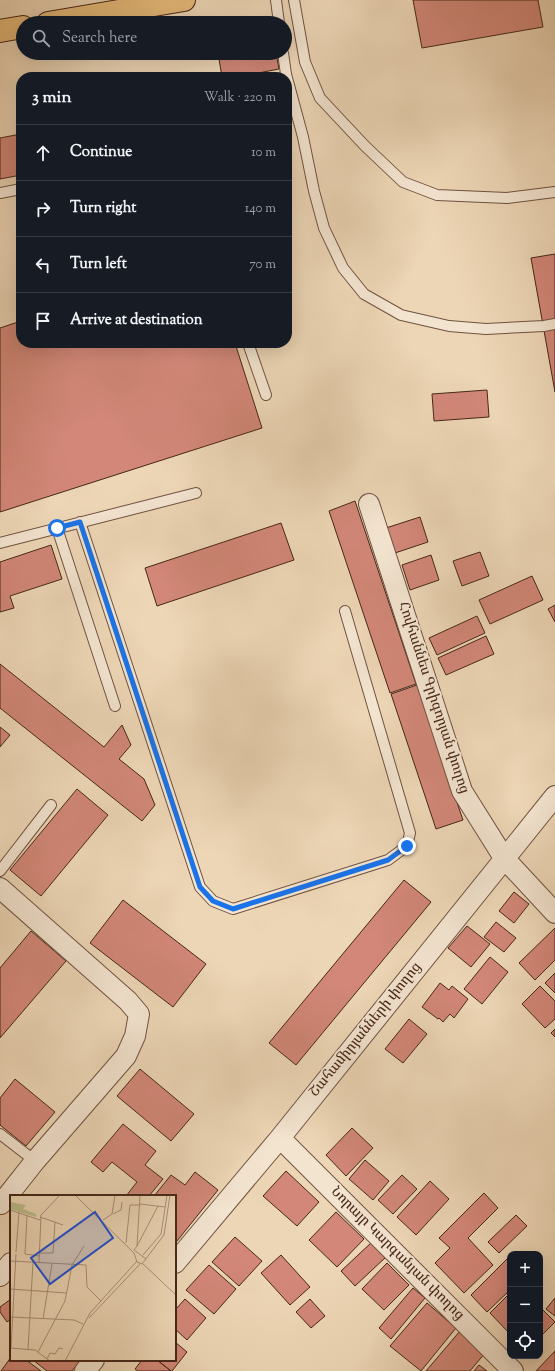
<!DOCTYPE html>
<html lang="en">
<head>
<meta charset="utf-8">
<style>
	:root { --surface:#171b24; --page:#20242c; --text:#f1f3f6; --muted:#9ea1a6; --line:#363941 }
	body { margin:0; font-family:"Sorts Mill Goudy","Noto Serif Armenian",serif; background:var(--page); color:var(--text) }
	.controls { position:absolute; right:12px; bottom:12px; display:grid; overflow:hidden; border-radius:8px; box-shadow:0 4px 16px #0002 }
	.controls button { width:36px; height:36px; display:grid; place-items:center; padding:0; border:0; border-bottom:1px solid var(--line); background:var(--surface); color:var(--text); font:20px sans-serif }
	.stop { position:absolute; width:12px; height:12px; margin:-9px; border:3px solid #1a73e8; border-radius:50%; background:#fff }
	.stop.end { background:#1a73e8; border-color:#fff; box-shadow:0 1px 4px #0008 }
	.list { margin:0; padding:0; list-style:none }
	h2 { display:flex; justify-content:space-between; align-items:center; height:52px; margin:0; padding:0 16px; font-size:17px }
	h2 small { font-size:13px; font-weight:400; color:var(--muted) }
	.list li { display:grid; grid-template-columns:26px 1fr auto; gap:12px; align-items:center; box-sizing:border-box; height:56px; padding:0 16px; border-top:1px solid var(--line) }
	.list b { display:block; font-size:15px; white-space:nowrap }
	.list em { font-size:13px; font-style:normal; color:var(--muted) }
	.icon { flex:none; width:22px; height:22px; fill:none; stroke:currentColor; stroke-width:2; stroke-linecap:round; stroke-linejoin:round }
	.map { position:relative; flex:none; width:555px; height:1371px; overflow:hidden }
	.search { position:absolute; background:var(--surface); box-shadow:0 4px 16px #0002; left:16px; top:16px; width:276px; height:44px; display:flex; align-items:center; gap:10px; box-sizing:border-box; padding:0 14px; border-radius:22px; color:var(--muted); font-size:15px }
	.panel { position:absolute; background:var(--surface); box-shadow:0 4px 16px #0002; left:16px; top:72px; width:276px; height:276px; border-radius:16px }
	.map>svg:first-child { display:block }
	.building { fill:#d28778; stroke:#462718 }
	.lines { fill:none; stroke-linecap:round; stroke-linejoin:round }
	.lane-casing { stroke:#705340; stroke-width:12 }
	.street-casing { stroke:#705340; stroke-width:22 }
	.primary-casing { stroke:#462718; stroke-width:24 }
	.lane { stroke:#f3e4d0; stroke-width:10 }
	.street { stroke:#f3e4d0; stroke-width:20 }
	.primary { stroke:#e6bb7b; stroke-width:22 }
	.route { stroke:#1a73e8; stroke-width:5 }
	.labels { text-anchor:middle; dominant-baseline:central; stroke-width:4; stroke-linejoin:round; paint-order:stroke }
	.street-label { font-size:14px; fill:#462718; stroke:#f3e4d0 }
	.inset-road { fill:none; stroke:#aa9077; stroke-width:1 }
	.view { fill:#1d4ed8; fill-opacity:0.15; stroke:#1d4ed8; stroke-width:2 }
	.inset-edge { fill:none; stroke:#462718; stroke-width:2 }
</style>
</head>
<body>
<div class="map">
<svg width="555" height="1371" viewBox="0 0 555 1371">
	<rect width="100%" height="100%" fill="#edd6b6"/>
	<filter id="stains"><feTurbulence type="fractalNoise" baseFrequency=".005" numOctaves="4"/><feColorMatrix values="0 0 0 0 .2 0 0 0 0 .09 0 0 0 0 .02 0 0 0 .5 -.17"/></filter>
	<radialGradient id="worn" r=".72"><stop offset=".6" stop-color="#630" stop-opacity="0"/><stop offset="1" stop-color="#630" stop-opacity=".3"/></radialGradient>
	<path class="building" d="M413,0H538L543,27L422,48Z
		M218,53H276L279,69L238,77H222Z
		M21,134V175L0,179V138Z
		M555,254V392L531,258Z
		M21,321V343H235L262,428L0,512V328Z
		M487,390L489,417L434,421L432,394Z
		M355,501L416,684L390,693L329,511Z
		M420,517L428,542L395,553L386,528Z
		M281,523L294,560L157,606L145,568Z
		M51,545L62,579L10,596L14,608L0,612V562Z
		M480,552L489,576L462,586L453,561Z
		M431,555L439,580L410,590L402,565Z
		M532,576L543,600L490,624L479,600Z
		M555,605V622L548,609Z
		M477,616L485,633L437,655L429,638Z
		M486,636L494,654L446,675L438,658Z
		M0,664L104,747L122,725L131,745L119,759L144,779L155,805L142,821L0,708Z
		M417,685L463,820L436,829L391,694Z
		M0,727L10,735L0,747Z
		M77,789L108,815L41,896L10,870Z
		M404,880L431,902L296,1065L269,1043Z
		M514,892L529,904L514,923L499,911Z
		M123,900L206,964L173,1007L90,943Z
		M496,922L516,938L504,952L484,937Z
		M467,926L490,944L471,967L448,948Z
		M555,928V960L535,980L519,963Z
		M31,931L66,961L0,1038V968Z
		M490,957L508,972L482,1004L464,989Z
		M555,973V993L545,983Z
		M440,983L449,990L452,986L468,999L454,1018L450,1014L443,1022L439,1018L438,1019L422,1007Z
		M540,986L555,1001V1019L545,1028L522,1004Z
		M409,1019L427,1034L403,1063L385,1049Z
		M555,1029V1037L551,1033Z
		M140,1069L194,1114L171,1141L117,1096Z
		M15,1079L55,1112L26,1146L0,1125V1098Z
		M123,1124L156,1151L145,1165L163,1179L149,1196H126L137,1182L112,1162L103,1172L91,1162Z
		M352,1128L373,1148L346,1176L326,1155Z
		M365,1160L389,1181L373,1200L349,1179Z
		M286,1171L319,1202L297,1226L263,1196Z
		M195,1172L218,1190L177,1241L175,1239V1196H154L171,1175L185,1185Z
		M402,1175L417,1189L393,1214L378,1200Z
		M430,1181L449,1199L416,1235L397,1217Z
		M484,1193L498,1208L468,1238L493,1265L464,1293L435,1263L450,1248L439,1238Z
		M336,1212L364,1239L337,1267L309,1240Z
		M516,1215L527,1226L499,1253L488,1242Z
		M235,1237L262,1261L239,1286L212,1262Z
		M372,1242L386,1257L355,1286L341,1271Z
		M281,1255L310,1287L290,1305L261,1273Z
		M509,1257L510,1290L487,1312L471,1295Z
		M387,1263L409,1285L384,1310L362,1289Z
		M209,1265L236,1289L214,1314L186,1290Z
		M413,1288L425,1298L391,1339L379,1328Z
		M510,1293V1334L490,1313Z
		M555,1298V1316L546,1309Z
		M11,1299V1319L7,1322L0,1312V1307Z
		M185,1299L206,1318L187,1340L175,1329V1310Z
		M310,1299L325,1316L311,1328L296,1312Z
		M427,1303L456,1328L421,1371L390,1346Z
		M540,1307L555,1322L540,1337Z
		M460,1331L485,1353L470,1371H426Z
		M175,1342L187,1352L172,1371H171L157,1360H175Z
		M555,1351V1371H536Z
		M11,1357V1360H26L41,1371H1Z
		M33,1360H81L72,1371H47Z
		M142,1360H157L171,1371H138L135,1369Z
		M479,1365L487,1371H474Z"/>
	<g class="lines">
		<defs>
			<path id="lane" d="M276,0L279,23
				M294,0L305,62L320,98L365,146L403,182L437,195L507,198L555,192
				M283,53L286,74L303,137L314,191L324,228L343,268L364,294L401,315L449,326L486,329L544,326L555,324
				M0,193L21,189
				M248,343L266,395
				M80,522L200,887L213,901L233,909L388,860L407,846L410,833L345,611
				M57,528L115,706
				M0,543L196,493
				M0,871L51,805
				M0,1134L35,1161"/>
			<path id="street" d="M369,504L462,791L504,858L555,913
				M0,888L128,1001L139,1014L135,1036L126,1056L35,1161L1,1204
				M280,1138L513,1371
				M175,1263L280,1138L555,796
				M0,1276L11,1263
				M85,1371L94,1360"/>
			<path id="primary" d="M48,23L184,0
				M0,31L23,27"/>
		</defs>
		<use href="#lane" class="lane-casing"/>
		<use href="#street" class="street-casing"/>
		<use href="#primary" class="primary-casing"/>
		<use href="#lane" class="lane"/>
		<use href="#street" class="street"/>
		<use href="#primary" class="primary"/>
	</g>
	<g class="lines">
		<path class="route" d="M57,528L80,522L200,887L213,901L233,909L388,860L407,846"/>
	</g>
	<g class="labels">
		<g class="street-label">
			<text transform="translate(433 698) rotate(72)">Հովհաննես Գրիգորյան փողոց</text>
			<text transform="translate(366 1030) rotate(-51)">Շահամիրյանների փողոց</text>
			<text transform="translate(397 1254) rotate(45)">Նորայր Կարգանյան փողոց</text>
		</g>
	</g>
	<g transform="translate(10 1195)">
		<rect width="166" height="166" fill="#edd6b6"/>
		<path d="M0,7L16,10L13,14L26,19V22L0,14Z" fill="#bdbd8b"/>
		<path class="inset-road" d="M65,0L124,58L127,67L132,69L154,40L160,0M130,9L155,12M0,15L30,25M103,19L111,15L112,7M17,20L15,59L29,61M30,22L53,30M93,25L102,19L105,0M116,48L120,10H130M127,51L148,11M124,55L127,51L130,0M124,55L136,64M6,57L9,17M29,58H43L45,27M133,60L151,39L157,0M0,66L76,70L77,92L91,106M29,68L31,20L50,0M133,69L166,100M0,94L57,98M0,122L64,125L73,129M79,123L130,69M33,124L42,69M0,153L25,155L40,166M1,153L6,59M18,154L23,67M28,157L55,106L62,70L74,51M37,164L40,158L45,159L49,153L53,154M55,166L80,118L127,66"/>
		<path class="view" d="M85,17L103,43L40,89L21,63Z"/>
		<rect width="166" height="166" class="inset-edge"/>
	</g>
	<rect width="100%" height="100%" filter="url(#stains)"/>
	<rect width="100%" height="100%" fill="url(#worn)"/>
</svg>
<div class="controls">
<button>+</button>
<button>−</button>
<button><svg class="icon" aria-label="locate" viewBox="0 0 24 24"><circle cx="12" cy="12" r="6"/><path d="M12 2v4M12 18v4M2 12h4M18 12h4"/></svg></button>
</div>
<div class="stop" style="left:57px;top:528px"></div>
<div class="stop end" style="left:407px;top:846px"></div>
<div class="search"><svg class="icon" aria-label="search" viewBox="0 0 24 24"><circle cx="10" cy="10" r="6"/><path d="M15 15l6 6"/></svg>Search here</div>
<section class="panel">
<h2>3 min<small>Walk · 220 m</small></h2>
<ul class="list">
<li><svg class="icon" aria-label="ahead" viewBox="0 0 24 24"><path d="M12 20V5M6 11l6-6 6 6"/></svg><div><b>Continue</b></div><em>10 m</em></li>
<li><svg class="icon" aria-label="right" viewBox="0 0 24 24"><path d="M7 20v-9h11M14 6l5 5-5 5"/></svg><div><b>Turn right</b></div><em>140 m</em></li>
<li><svg class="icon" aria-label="left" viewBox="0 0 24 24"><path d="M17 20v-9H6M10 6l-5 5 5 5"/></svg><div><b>Turn left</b></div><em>70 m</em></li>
<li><svg class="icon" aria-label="arrive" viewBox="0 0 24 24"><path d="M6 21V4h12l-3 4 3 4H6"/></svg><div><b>Arrive at destination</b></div></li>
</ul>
</section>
</div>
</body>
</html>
